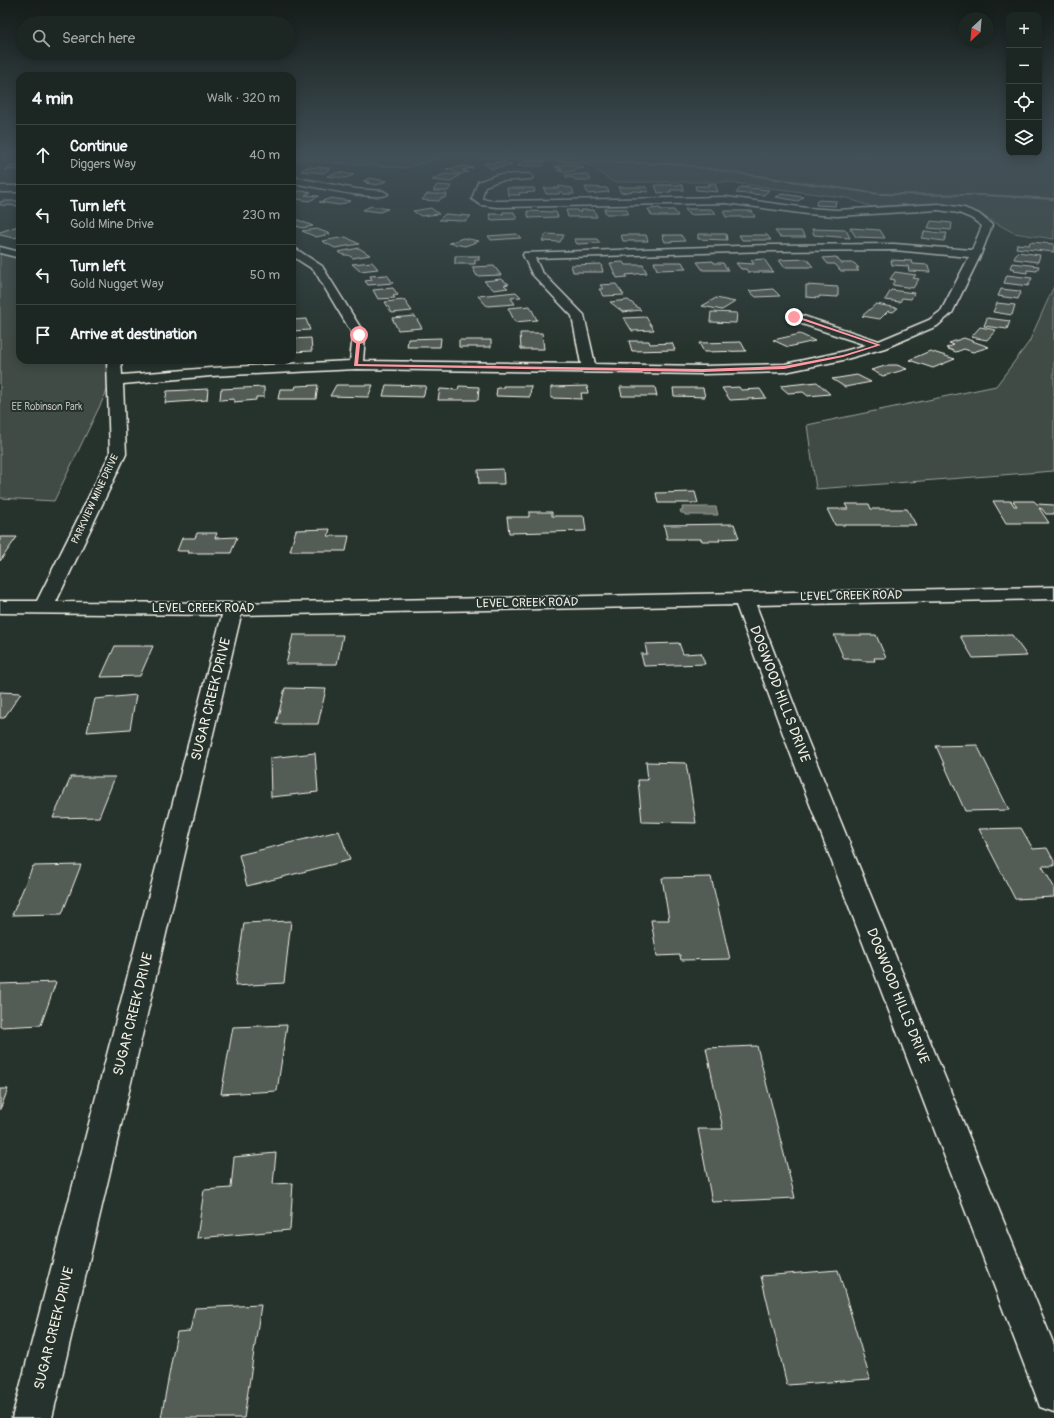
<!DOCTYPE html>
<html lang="en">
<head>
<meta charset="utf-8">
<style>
	:root { --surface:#1c2622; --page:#252e2a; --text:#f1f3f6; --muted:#a0a5a5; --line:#3a4340 }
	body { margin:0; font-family:Pangolin,sans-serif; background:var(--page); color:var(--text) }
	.controls { position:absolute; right:12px; top:12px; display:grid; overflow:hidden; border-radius:8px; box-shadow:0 2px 10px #0003 }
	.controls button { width:36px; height:36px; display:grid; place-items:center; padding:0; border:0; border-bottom:1px solid var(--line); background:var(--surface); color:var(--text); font:20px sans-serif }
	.compass { position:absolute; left:958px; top:12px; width:36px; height:36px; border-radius:50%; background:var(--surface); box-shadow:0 2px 10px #0003; rotate:206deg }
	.stop { position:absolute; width:12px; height:12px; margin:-9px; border:3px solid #ff9aa2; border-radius:50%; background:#fff }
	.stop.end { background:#ff9aa2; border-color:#fff; box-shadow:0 1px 4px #0008 }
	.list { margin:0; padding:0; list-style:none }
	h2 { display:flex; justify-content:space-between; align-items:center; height:52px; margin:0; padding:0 16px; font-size:17px }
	h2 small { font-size:13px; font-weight:400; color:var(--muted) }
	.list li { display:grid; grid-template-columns:26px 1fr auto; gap:12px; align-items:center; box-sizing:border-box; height:60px; padding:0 16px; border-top:1px solid var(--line) }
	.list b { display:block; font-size:15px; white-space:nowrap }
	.list p { margin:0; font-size:13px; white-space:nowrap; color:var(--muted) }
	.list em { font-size:13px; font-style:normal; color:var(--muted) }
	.icon { flex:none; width:22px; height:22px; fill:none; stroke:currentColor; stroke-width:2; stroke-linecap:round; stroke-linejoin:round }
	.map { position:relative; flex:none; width:1054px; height:1418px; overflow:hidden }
	.search { position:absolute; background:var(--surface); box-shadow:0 2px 10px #0003; left:16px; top:16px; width:280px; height:44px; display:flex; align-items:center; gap:10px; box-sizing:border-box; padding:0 14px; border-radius:22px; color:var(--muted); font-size:15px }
	.panel { position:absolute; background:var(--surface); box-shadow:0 2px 10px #0003; left:16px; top:72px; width:280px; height:292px; border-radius:12px }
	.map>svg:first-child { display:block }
	.green { fill:#414b45; stroke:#9a9e96 }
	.water { fill:#676f68; stroke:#9fa39b }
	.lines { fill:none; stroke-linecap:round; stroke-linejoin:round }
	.stream { fill:#9fa39b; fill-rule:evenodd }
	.building { fill:#525c55; stroke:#f4f1e8 }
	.minor-casing { stroke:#f4f1e8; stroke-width:3 }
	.path { stroke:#f4f1e8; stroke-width:1; stroke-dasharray:0.5 1.5; stroke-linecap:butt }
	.minor { fill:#26332d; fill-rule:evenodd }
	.route { fill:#ff9aa2 }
	.labels { text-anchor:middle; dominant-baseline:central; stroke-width:4; stroke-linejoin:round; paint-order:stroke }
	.far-park-label { font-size:10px; fill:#bebfb7; stroke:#26332d }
	.far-street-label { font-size:10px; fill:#f4f1e8; stroke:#26332d }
	.street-label { font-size:12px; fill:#f4f1e8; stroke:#26332d }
	.near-street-label { font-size:14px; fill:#f4f1e8; stroke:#26332d }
</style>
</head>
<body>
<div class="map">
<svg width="1054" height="1418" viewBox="0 0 1054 1418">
	<rect width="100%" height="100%" fill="#26332d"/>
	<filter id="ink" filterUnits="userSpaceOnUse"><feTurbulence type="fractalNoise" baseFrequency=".025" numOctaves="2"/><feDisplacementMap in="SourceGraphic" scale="8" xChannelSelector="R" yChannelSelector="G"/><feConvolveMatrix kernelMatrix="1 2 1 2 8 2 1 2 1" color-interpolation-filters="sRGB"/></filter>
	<g filter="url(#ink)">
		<path class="green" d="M292,155H449L406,168L292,159Z
			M493,155H1054V239L1014,233L974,211L872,207L847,198L726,182H613L589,165Z
			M0,253L20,255V360H118L106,393L54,501L0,498Z
			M1054,286V471L816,489L807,425L996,386L1029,342Z"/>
		<path class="water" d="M682,507H716L718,515H685L684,513H681L680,510H683Z"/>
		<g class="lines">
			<path class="stream" d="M455,155L530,159L676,163L879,193L983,194L1054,198V200L983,196L879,195L676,165L530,161L456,156Z"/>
		</g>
		<path class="building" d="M523,161L545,162L542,166H518Z
			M506,162L512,165L491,169L484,163Z
			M567,164L584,168L565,173L557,170L563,169L555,167Z
			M14,165H20V169L5,170Z
			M465,166L473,168L462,170L468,172L460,174L446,169Z
			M307,167L330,168L324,173L301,171Z
			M339,172L354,175L345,178L327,176Z
			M444,174L460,175L450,182L432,180Z
			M587,174L591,180H575L573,177L567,178L565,175Z
			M370,178L387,181L377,185L366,183L369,182L363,181Z
			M708,184H715L718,192L696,190L695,186H709Z
			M437,185L451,186L448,191H433Z
			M655,185H682L684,190H670L671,192L658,193Z
			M559,186L572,188L574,194H563L562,192H559V194H546L544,188H559Z
			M585,187L607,188L609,192L588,194Z
			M618,187H646L649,192L634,191L621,193Z
			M741,187L769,190L764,195L750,194L751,193H749L747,194L736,193Z
			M507,188H534L535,192L519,193L520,195H508Z
			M300,191L311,192L305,195L319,196L309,201L292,198V194Z
			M427,194H447L445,198H441L439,201L422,200Z
			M782,194L804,197L798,201L776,197Z
			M331,198L351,201L339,205L319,202Z
			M20,199L19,206L0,205V202L3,201H16Z
			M817,200L836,201L835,206L816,205Z
			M371,206L388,209L380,212L363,210Z
			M431,208L439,214L421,216L413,211Z
			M660,208L661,210H674L678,216H652L648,209Z
			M604,209H626L629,214H606Z
			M685,209H711L716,214L689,215Z
			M566,210H577L578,212H581L580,210H594L597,217H568Z
			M527,211L556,212L558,217L529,218Z
			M723,211H752L755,217H726Z
			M503,212H514L517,219L491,220L489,214H503Z
			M445,214L471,216L466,221L439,220Z
			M298,220L313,226L303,228L296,226L292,227V221Z
			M931,221L952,223L951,230L928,228Z
			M18,226H20V236L14,238L0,235V232Z
			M850,228L880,230L885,238L856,237Z
			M317,229L330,234L316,237L302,231Z
			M812,229L846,230L850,238L814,235Z
			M775,231H801L806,237H780Z
			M925,231L940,233H947L944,241L921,238Z
			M517,234L521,238L491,240L488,236Z
			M546,234L564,235L560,242L542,241Z
			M698,234H726L727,240L698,239Z
			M621,235H646L648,241H623Z
			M662,235H681L685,241L665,242Z
			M739,235H767L771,240H742Z
			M346,237L359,244L335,248L322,241Z
			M463,238L479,241L465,246L449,243Z
			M574,239H597L600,243L577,244Z
			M1030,242L1054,244V252L1016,248L1017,244L1029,245Z
			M359,248L370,255L353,258L348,255H344L338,252Z
			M1017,252L1040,255L1038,262L1014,259Z
			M455,256H479V260H475V264H455Z
			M836,257L841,263H854L859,268H856L859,271H841L835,264H828L823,258Z
			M764,259L773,272H748L746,269H741L736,263L754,264L751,260Z
			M807,259L813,267H784L779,260Z
			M891,260L912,261L913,264L928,265L930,272L909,271L908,266L892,265Z
			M713,261L714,263H723L728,270H703L697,262Z
			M372,262L378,269L360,271L352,264Z
			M623,262L625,265H643L647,273L626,275L627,277L617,278L610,263Z
			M654,262H682L686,269L657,270Z
			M1012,263L1039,266L1037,271L1027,270V273L1014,271L1015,269L1010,268Z
			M601,264L603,272H573L571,265Z
			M494,266L501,275L477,276L472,267Z
			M895,272L916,275L913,278L919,279L913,288L892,285L895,280L890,279Z
			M387,275L393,283L368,285L365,281L372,280L370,276Z
			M1007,275L1032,278L1028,286L1004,283Z
			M501,279L509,284L504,285L508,288L494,290L484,281Z
			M616,284L624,295L604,296L599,289H603L600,285Z
			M806,285L838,287V297L819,296V298L806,297Z
			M393,288L398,295L393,296L395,298L378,299L373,290Z
			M773,289L780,296L756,297L749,291Z
			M1001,289L1019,291L1021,292L1018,299L998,296Z
			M891,290L914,293L911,299L902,298L900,302L885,300Z
			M516,292L521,297L511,298L515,304L487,306L478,296Z
			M716,298L735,302L722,310L702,306Z
			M404,300L412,311L392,313L385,302Z
			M628,300L641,310L623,312L610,302Z
			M997,303L1015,305L1012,315L993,312Z
			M876,304L898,308L893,312L888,311L880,319L862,316Z
			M530,306L537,320L515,322L508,308Z
			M711,312L737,313L736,323L710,322Z
			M415,316L422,328L398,330L392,318Z
			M646,317L654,330L632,331L624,318Z
			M987,318L1010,321L1007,329L984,326Z
			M306,319L310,330L292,331V320Z
			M980,327L996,330L987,340L971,337Z
			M520,333H542L544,349H521Z
			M800,334L815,341L788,347L773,340Z
			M311,338L312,351L292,352V339Z
			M441,338L440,347H407L408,339Z
			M964,338L989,347L973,352L964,349L956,352L946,348L954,345L949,343Z
			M459,340H491V347H459Z
			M629,341H649L650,344L672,343L675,350L632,351Z
			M741,342L746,351L704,352L699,343Z
			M930,351L955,359L933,368L909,360Z
			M889,365H897L907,369L883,376L871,370Z
			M857,375L871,382L845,387L832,379Z
			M817,382L830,394L808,396L803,392L788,393L780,386Z
			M318,385L316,399H278L280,389H295L296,386Z
			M336,385H373L368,397L330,396Z
			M386,385L426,386L423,397L383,396Z
			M459,386L479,387L478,400H438L440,389L458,390Z
			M503,386H531L530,397L496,396L497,388H503Z
			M587,386L588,393H581L582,399L551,398V387Z
			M264,387V397H256V400L234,402V399L220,400L221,389Z
			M620,387H655L657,396H622Z
			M739,387L741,390L760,389L766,398L730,400L722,388Z
			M673,388H703L705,397L674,396Z
			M208,389L207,400L165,403L167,391Z
			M503,469L504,484H479L478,470Z
			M695,492L698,503H658L656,493Z
			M993,501H1011L1014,506H1017L1013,501H1034L1037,504L1054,505V514H1046L1042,509L1039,508L1049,523H1006Z
			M845,504H869L871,509H907L916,525H835L827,509H848Z
			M529,512H552V516H584L586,531L509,533L507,517H529Z
			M734,524L739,538L719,539L720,541H702L701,539H667L664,525Z
			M330,529L328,536H349L346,551H290L296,530Z
			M197,533H217L215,538L237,537L231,553H188L189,551H177L182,538H195Z
			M0,537H17L0,561Z
			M293,635H343L337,664H286Z
			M834,635H876L886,658H874L875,661H862L861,659H844Z
			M1012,635L1027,656L973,658L960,636Z
			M679,643L683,654L701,653L705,664L644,666L641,654H647L645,644Z
			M115,646H153L140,676L101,677Z
			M285,688L326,689L318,724H276Z
			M0,692L21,693L4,718H0Z
			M136,695L130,729L87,732L95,699Z
			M977,745L1009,810L965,811L936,746Z
			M315,753L318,792L271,797L270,758Z
			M646,762L686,763L696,823L642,822L638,780H648Z
			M71,777H115L99,817L53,818Z
			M1021,828L1033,849L1047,848L1054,861V866H1042L1054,887V897L1015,899L979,829Z
			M339,831L350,860L247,886L239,855Z
			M81,865L62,914L12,915L33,866Z
			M711,877L730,959L681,960L680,955L657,956L651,920H669L662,878Z
			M291,921L284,983L235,986L244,923Z
			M56,982L41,1025L0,1027V984Z
			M287,1025L277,1091L221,1094L233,1027Z
			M757,1046L795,1198L712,1202L698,1129H723L706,1048Z
			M0,1089H8L0,1110Z
			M276,1153L273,1184L293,1183L290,1230L197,1238L204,1190L231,1188L234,1157Z
			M838,1270L870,1379L787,1385L761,1276Z
			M261,1305L244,1418H161L177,1332L190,1331L195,1308Z"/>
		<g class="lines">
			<defs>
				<path id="minor" d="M528,174L531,175L533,177L531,179L498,181L485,186L482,198L486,200L497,201L726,197L807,208L837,210L938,204L964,208L979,214L992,225L981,254L952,313L937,326L885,348L843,360L785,372L703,374L356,369L211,376L123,384L126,454L56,602L233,603L1054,587V599L756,605L807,739L1054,1345V1412L1040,1407L1035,1393L785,739L736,605L241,615L52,1418H12L222,615L0,613V601H37L110,454L107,360H121L122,375L211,368L350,361L353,335L314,270L292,256V248L296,249L322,266L365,335L363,361L581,364L572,316L532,274L523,255L524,253L771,245L894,244L972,250L982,226L971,218L959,213L938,210L837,216L807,214L726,203L497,207L481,205L472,199L478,182L497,175ZM894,250L969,257L941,311L929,320L879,341L794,313L790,314L788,317L790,320L866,345L841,352L785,364L703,366L595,364L584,315L541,271L535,258L771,251Z
					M292,177L356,189L383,191L388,194C380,202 307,185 292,183Z
					M0,186H20V192H0Z
					M0,247L20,252V258L0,253Z"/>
			</defs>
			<use href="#minor" class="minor-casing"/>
			<path class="path" d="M943,155L1007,159L1045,155
				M1040,157L1054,158"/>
			<use href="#minor" class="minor"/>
		</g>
	</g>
	<linearGradient id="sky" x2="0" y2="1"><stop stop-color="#151c19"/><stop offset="0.44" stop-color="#415057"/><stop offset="1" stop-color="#415057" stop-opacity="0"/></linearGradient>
	<rect width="1054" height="353" fill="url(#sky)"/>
	<path class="route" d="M794,315L881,345L843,357L784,369L703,372L354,366L357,335L359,334L361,335L358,364L703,369L784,366L843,355L876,345L793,317Z"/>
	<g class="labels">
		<g class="far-park-label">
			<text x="47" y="407">EE Robinson Park</text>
		</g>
		<g class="far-street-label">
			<text transform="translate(95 499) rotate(-65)">PARKVIEW MINE DRIVE</text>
		</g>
		<g class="street-label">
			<text transform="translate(851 596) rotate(-1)">LEVEL CREEK ROAD</text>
			<text transform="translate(527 603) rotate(-1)">LEVEL CREEK ROAD</text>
			<text x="203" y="608">LEVEL CREEK ROAD</text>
		</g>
		<g class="near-street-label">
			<text transform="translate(780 694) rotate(69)">DOGWOOD HILLS DRIVE</text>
			<text transform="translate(211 699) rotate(-76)">SUGAR CREEK DRIVE</text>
			<text transform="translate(898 996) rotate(68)">DOGWOOD HILLS DRIVE</text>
			<text transform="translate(133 1014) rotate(-76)">SUGAR CREEK DRIVE</text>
			<text transform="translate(54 1328) rotate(-76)">SUGAR CREEK DRIVE</text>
		</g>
	</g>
</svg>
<div class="controls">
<button>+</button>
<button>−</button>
<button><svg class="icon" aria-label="locate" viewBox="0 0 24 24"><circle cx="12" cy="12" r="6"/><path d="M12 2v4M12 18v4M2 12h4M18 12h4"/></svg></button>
<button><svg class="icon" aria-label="layers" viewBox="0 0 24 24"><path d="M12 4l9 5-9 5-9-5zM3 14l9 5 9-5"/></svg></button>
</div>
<svg class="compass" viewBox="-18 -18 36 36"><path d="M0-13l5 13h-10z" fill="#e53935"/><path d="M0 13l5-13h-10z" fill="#a0a5a5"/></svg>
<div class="stop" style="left:359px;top:335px"></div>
<div class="stop end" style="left:794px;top:317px"></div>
<div class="search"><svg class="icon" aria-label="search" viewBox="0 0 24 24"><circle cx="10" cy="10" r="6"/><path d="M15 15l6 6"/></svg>Search here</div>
<section class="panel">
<h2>4 min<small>Walk · 320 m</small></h2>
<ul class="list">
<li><svg class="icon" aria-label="ahead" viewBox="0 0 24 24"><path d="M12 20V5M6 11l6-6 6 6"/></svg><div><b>Continue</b><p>Diggers Way</p></div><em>40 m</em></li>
<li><svg class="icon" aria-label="left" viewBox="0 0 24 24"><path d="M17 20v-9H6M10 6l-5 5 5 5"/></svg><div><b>Turn left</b><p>Gold Mine Drive</p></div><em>230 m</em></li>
<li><svg class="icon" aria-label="left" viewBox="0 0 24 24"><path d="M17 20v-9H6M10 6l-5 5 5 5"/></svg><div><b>Turn left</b><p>Gold Nugget Way</p></div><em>50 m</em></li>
<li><svg class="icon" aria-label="arrive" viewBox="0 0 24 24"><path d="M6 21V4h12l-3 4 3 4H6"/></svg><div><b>Arrive at destination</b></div></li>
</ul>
</section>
</div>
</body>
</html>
